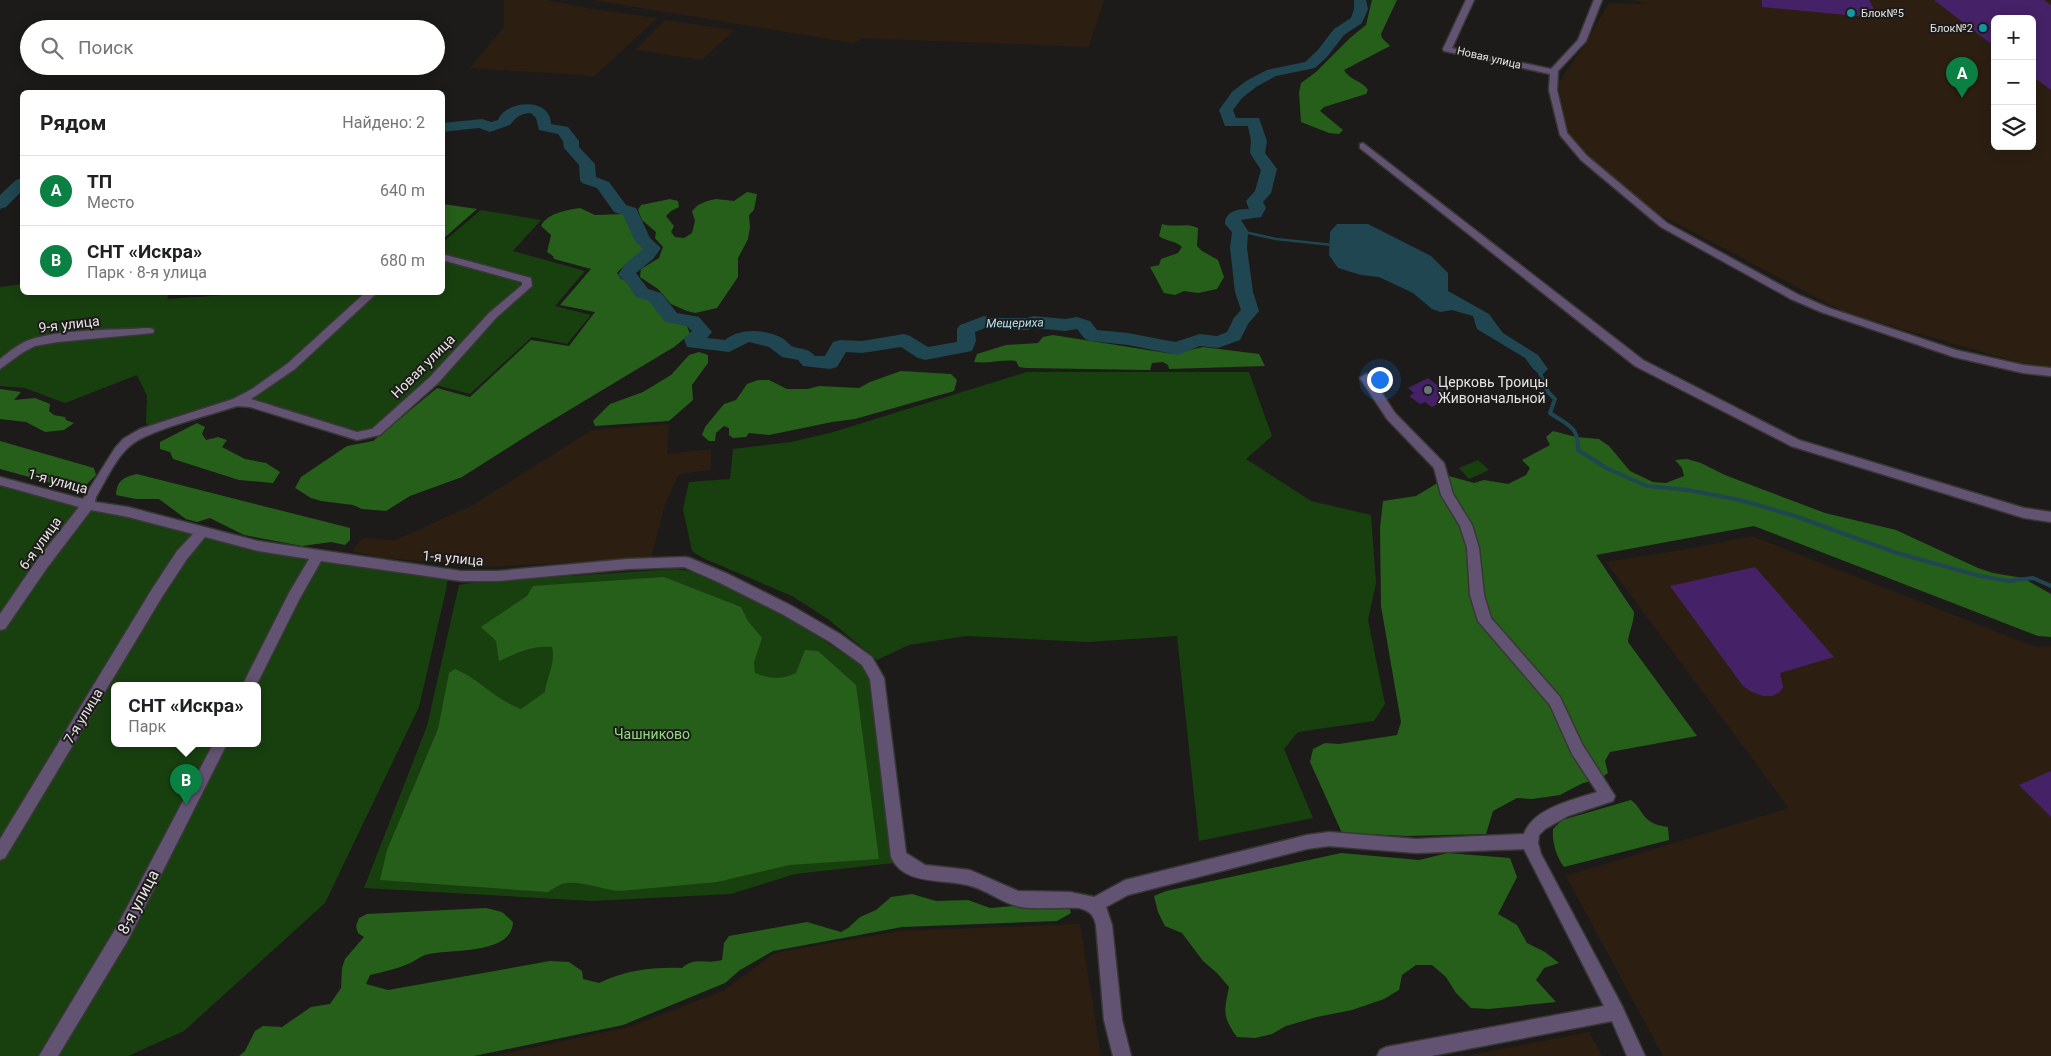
<!DOCTYPE html>
<html lang="ru">
<head>
<meta charset="utf-8">
<style>
	:root { --surface:#fff; --page:#f6f6f6; --text:#202124; --muted:#757577; --line:#e0e0e0; --accent:#0b8043 }
	body { margin:0; font-family:Roboto,sans-serif; background:var(--page); color:var(--text) }
	.controls { position:absolute; right:15px; top:15px; display:grid; overflow:hidden; border-radius:8px; box-shadow:0 2px 12px #0003 }
	.controls button { width:45px; height:45px; display:grid; place-items:center; padding:0; border:0; border-bottom:1px solid var(--line); background:var(--surface); color:var(--text); font:25px sans-serif }
	.you { position:absolute; left:1379px; top:379px; width:18px; height:18px; margin:-12px; border:4px solid #fff; border-radius:50%; background:#1a73e8; box-shadow:0 0 0 8px #1a73e833 }
	.badge { display:grid; place-items:center; width:32px; height:32px; border-radius:50%; background:var(--accent); color:#fff; font-size:16px; font-weight:700 }
	.pin { position:absolute; translate:-50% -41px; filter:drop-shadow(0 1px 2px #0008) }
	.pin::after { content:''; position:absolute; top:26px; width:18px; height:15px; background:inherit; clip-path:polygon(0 0,100% 0,50% 100%) }
	.popup { position:absolute; left:111px; top:682px; width:150px; height:65px; box-sizing:border-box; display:grid; place-content:center; border-radius:8px; background:var(--surface); filter:drop-shadow(0 1px 4px #0005); font-size:16px; white-space:nowrap; color:var(--muted) }
	.popup b { font-size:19px; color:var(--text) }
	.popup::after { content:''; position:absolute; left:50%; top:100%; margin-left:-10px; border:10px solid transparent; border-top-color:var(--surface) }
	.list { margin:0; padding:0; list-style:none }
	h2 { display:flex; justify-content:space-between; align-items:center; height:65px; margin:0; padding:0 20px; font-size:21px }
	h2 small { font-size:16px; font-weight:400; color:var(--muted) }
	.list li { display:grid; grid-template-columns:32px 1fr auto; gap:15px; align-items:center; box-sizing:border-box; height:70px; padding:0 20px; border-top:1px solid var(--line) }
	.list b { display:block; font-size:19px; white-space:nowrap }
	.list p { margin:0; font-size:16px; white-space:nowrap; color:var(--muted) }
	.list em { font-size:16px; font-style:normal; color:var(--muted) }
	.icon { flex:none; width:28px; height:28px; fill:none; stroke:currentColor; stroke-width:2; stroke-linecap:round; stroke-linejoin:round }
	.map { position:relative; flex:none; width:2051px; height:1056px; overflow:hidden }
	.search { position:absolute; background:var(--surface); box-shadow:0 2px 12px #0003; left:20px; top:20px; width:425px; height:55px; display:flex; align-items:center; gap:12px; box-sizing:border-box; padding:0 18px; border-radius:28px; color:var(--muted); font-size:19px }
	.panel { position:absolute; background:var(--surface); box-shadow:0 2px 12px #0003; left:20px; top:90px; width:425px; height:205px; border-radius:8px }
	.map>svg:first-child { display:block }
	.industrial { fill:#2c1f12; fill-rule:evenodd }
	.green { fill:#18400f; fill-rule:evenodd }
	.forest { fill:#265f19 }
	.water { fill:#204651 }
	.lines { fill:none; stroke-linecap:round; stroke-linejoin:round }
	.stream-far1 { stroke:#204651; stroke-width:2.5 }
	.stream { stroke:#204651; stroke-width:4 }
	.river { fill:#204651; fill-rule:evenodd }
	.building { fill:#452267 }
	.minor-casing { stroke:#383735; stroke-width:3 }
	.minor { fill:#635372; fill-rule:evenodd }
	.culture-dot { fill:#0f9aa8; stroke:#1c1b19; stroke-width:2 }
	.worship-dot { fill:#6b7280; stroke:#1c1b19; stroke-width:2 }
	.labels { text-anchor:middle; dominant-baseline:central; stroke-width:4; stroke-linejoin:round; paint-order:stroke }
	.far-poi-label { font-size:11px; fill:#e5e4e3; stroke:#1c1b19; text-anchor:start }
	.far-street-label { font-size:11px; fill:#e5e4e3; stroke:#1c1b19 }
	.far-water-label { font-size:12px; font-style:italic; fill:#aee3f3; stroke:#1c1b19 }
	.street-label { font-size:14px; fill:#e5e4e3; stroke:#1c1b19 }
	.poi-label { font-size:14px; fill:#e5e4e3; stroke:#1c1b19; text-anchor:start }
	.park-label { font-size:14px; fill:#8edc7f; stroke:#1c1b19 }
	.near-street-label { font-size:16px; fill:#e5e4e3; stroke:#1c1b19 }
</style>
</head>
<body>
<div class="map">
<svg width="2051" height="1056" viewBox="0 0 2051 1056">
	<rect width="100%" height="100%" fill="#1c1b19"/>
	<path class="industrial" d="M504,0H548L586,8L657,18L595,76L470,68L504,27Z
		M592,0H1104L1089,47L862,38L854,43Z
		M1632,0H2051V368L2035,367L1846,313L1653,211L1607,177L1574,145L1567,132L1558,83L1585,44L1609,3L1647,4ZM1995,19H2032V146H1995Z
		M665,20L734,30L702,60L635,50Z
		M669,424L667,454L711,449V470L679,474L665,504L651,558L483,567L377,557L352,551L362,538L395,540L471,506L592,430Z
		M1752,536L2036,647L2051,646V1056H1663L1566,876L1789,808L1606,562L1694,548Z
		M1080,924L1101,1056H494L629,1027L723,991L775,953L900,931Z
		M1589,1032L1602,1056H1466Z"/>
	<path class="green" d="M481,210L541,220L513,251L585,271L555,306L591,315L567,344L532,337L470,394L436,385L381,433L358,439L242,403L157,430L146,423L147,396L137,375L65,403L25,388L0,386V287L22,284V292L170,293L167,299L225,295L227,292H442L443,242Z
		M1027,372H1249L1272,436L1246,459L1311,501L1371,515L1376,583L1368,620L1385,704L1374,721L1298,732L1284,749L1313,818L1199,841L1177,636L1088,642L966,636L909,645L877,660L828,619L792,596L703,558L692,551L683,509L689,482L730,479L733,449L791,442L830,433Z
		M1478,460L1489,470L1469,479L1459,468Z
		M0,484L201,536L319,562L448,575L446,590L419,707L325,903L184,1031L128,1056H0ZM115,686H257V744H115Z
		M676,569L690,571L759,601L806,628L863,667L872,684L894,843V863L795,874L731,894L592,901L364,888L427,726L459,585L477,582Z"/>
	<path class="forest" d="M1372,0H1397L1381,34L1382,38L1390,46L1344,70C1350,81 1362,80 1368,90L1366,94L1324,107L1320,111L1343,130L1339,134L1329,133L1301,122L1299,93L1301,83L1316,72L1350,38L1366,25Z
		M747,192L757,194L754,210L749,215L750,227L748,239L738,258V277L717,308L695,313L687,311L671,304L658,289L640,277L641,269L659,258L663,247L655,238L656,232L642,220L638,210L641,205L670,199L678,201L679,207L671,211L666,216L674,226L671,232L675,237L684,238L692,233L695,221L692,211L698,205L707,201L716,199L734,201Z
		M443,204L477,209L443,239Z
		M580,208L595,215L624,214L640,244L646,249C637,258 625,263 617,273L621,279L630,281L636,293L651,301L666,320L687,326L690,334L674,347L536,430L462,477L410,496L386,511L362,509L353,505L321,501L311,498L295,488L301,477L347,446L373,441L437,388L470,397L531,340L569,346L595,312L560,305L591,269L554,259L553,256L547,252L551,235L541,226C547,213 567,210 580,208Z
		M1162,224C1174,228 1186,222 1198,228L1197,246L1202,251L1218,260L1224,277L1217,289L1198,293L1184,291L1175,295L1164,293L1150,267L1159,265L1161,259L1178,253L1182,247C1175,240 1167,242 1159,236Z
		M1053,335L1173,354L1203,347L1259,354L1265,366L1169,369L1168,365L1163,362L1152,363L1150,370L1026,368L1019,367L1016,361C1002,359 989,364 974,362L977,354L1006,345L1038,343L1043,337Z
		M699,352L708,355V363L692,385L693,400L669,421L595,426L593,421L610,404L643,392L671,375L689,355Z
		M901,371L951,374L957,380L954,391L855,419L832,422L769,435L749,433L746,437L733,438L729,435V428L724,426L716,433L715,441H709L702,435L705,427L724,404L736,400L747,384L758,380H769L787,389H808L819,386L859,388L870,382Z
		M0,389L21,392L14,400L35,398L50,404L49,411L54,415L65,417L66,420L74,423L64,430L45,432L26,422L0,419Z
		M197,423L205,427L202,434L206,440L218,437L227,440L222,447L245,459L266,463L280,472L273,483L239,480L173,459L170,452L160,449V442Z
		M1553,431L1576,437L1599,439L1609,446L1630,471L1653,482L1666,483L1684,476L1682,468L1675,460L1687,459L1701,463L1725,475L1825,513L1896,530L1978,568L1993,573L2023,578L2051,594V637L2038,636L1754,526L1596,555L1634,612C1634,623 1629,631 1628,642L1697,736L1610,752L1605,761L1608,773L1598,780L1583,783L1560,795L1532,799L1517,798L1493,811L1486,834L1407,836L1342,833L1310,762L1313,749L1325,743L1339,744L1397,735L1401,722L1381,606L1380,528L1383,501L1416,496L1449,476L1474,483L1484,480L1508,484L1526,475L1530,468L1522,460L1550,445L1546,437Z
		M0,441L94,468L96,475L80,491L0,469Z
		M137,474L350,528V540L345,545L331,542L302,546L244,535L210,518L197,522L186,519L159,499H136L116,495C117,480 124,477 137,474Z
		M664,577L741,607L748,621L762,638L754,662L755,673C771,679 781,680 796,673L805,650L818,651L856,685L879,859L789,865L717,882L620,891C603,890 578,879 562,884C557,886 552,889 548,892L380,880L387,850L438,729L449,673L455,669C479,679 496,700 521,709L545,692C547,676 556,663 552,647C532,645 517,653 499,661L496,641L481,627L527,596L533,586Z
		M1631,800C1640,806 1642,817 1651,822C1656,825 1662,826 1668,827L1669,840L1564,867C1556,856 1552,842 1553,829L1562,820Z
		M1341,853L1419,860L1448,853L1510,858L1517,877L1498,914L1517,925L1527,943L1545,952L1559,963L1544,968L1536,980L1556,1002L1489,1009L1471,1008L1456,993L1446,977L1432,965H1416L1402,975L1399,990L1384,999L1352,1010L1317,1017L1286,1026L1272,1034L1255,1038L1237,1037C1222,1016 1224,1012 1229,987L1217,973L1203,961L1182,933L1165,926L1158,912L1154,896L1166,891Z
		M912,894L936,901L968,900L990,908L1013,906L1045,908L1069,906L1071,913L1057,921L902,927L773,951L740,970L725,983L623,1025L474,1056H239L245,1051L255,1031L263,1026L282,1027L311,1007L330,1004L341,988L342,968L345,959L364,937L358,933L356,926L359,918L367,914L486,908L502,912L513,922C512,956 448,948 425,955C419,957 414,962 408,964C396,969 383,972 370,975L366,984L388,990L550,961L569,962L582,971L583,979L599,983C626,970 653,967 682,968C696,956 706,965 722,960L724,943L729,936L807,922L841,932L848,928L860,917L876,910L891,897Z"/>
	<path class="water" d="M1337,224H1368L1431,256L1448,273V291L1489,314L1503,333L1538,355L1548,369L1541,376L1533,369L1525,358L1477,329L1473,316L1452,310L1440,312L1432,309L1413,293L1379,277L1361,275L1338,268L1329,255L1330,232Z"/>
	<g class="lines">
		<path class="stream-far1" d="M1240,231L1276,239L1333,245"/>
		<path class="stream" d="M1540,373L1548,392L1555,399L1550,413C1567,425 1579,426 1578,450L1608,469L1647,486L1688,490L1740,500L1795,516L1897,553L1980,576L2009,581L2033,578L2051,586"/>
		<path class="river" d="M1354,0H1366L1368,9L1362,23L1344,35L1327,57L1315,68L1276,76L1256,87L1242,98L1233,110L1236,118H1259L1267,141L1265,153L1277,169L1271,193L1263,202L1266,208L1261,217L1241,220L1248,231L1247,248L1253,292L1259,311L1248,324L1240,340L1218,348L1200,346L1178,355L1128,345L1091,341L1085,339L1077,329L1065,331L1034,328L1027,330L985,328L975,332L976,341L972,351L925,360L918,358L901,347L862,353L846,352L837,367L830,369L803,366L798,360L782,357L769,347L749,342L729,352L687,347L684,339L692,331L687,326L665,322L649,301L636,297L626,282L618,275L624,265L643,249L635,241L623,215L614,212L597,188L582,183L580,180L579,165L564,148L563,141L558,134L539,130L536,118L531,113C521,113 516,117 510,125L490,132L479,128L442,132V123L482,119L491,122L498,120C505,101 550,96 551,124L568,127L579,141V147L595,164L596,177L609,182L626,205L636,208L650,238L661,248L653,259L636,273L648,289L661,293L677,313L699,317L712,332L707,338L725,340C740,328 765,329 782,338C786,340 790,346 794,347C804,350 808,348 815,356H825L833,342L840,340L862,341L904,334L910,336L928,347L957,342V329L960,325L984,316L991,318H1027L1034,316L1065,319L1077,317L1090,321L1097,330L1128,333L1175,342L1200,334L1217,336L1227,332L1234,318L1241,310L1235,292L1230,248L1232,232L1225,224C1225,211 1238,209 1249,209L1246,201L1255,191L1261,170L1250,153L1251,141L1248,126H1225L1219,110L1232,92L1246,81L1267,70L1305,62L1317,51L1334,29L1351,18L1354,9Z
			M22,178V191L6,207L0,209V195L16,180Z"/>
	</g>
	<path class="building" d="M1762,0H1869L1879,18L1762,7Z
		M1934,0H2044L2051,5V90L2032,76V19H1995V47Z
		M1428,378L1452,397L1432,407L1425,402L1420,404L1409,396L1414,393L1408,388Z
		M1755,567L1834,657L1780,673L1783,687L1780,692L1772,696H1763L1752,692L1743,686L1670,586Z
		M2051,771V817L2019,785Z"/>
	<g class="lines">
		<defs>
			<path id="minor" d="M1466,0H1474L1452,48L1551,69L1578,40L1594,0H1602L1586,41L1558,71L1557,90L1567,133L1587,156L1667,223L1799,295L1829,308L1956,350L2023,365L2051,368V376L2023,373L1954,357L1821,312L1791,299L1661,227L1581,160L1560,135L1549,90L1550,74L1444,51L1443,49Z
				M1363,143L1643,360L1799,440L2024,508L2051,512V522L2024,518L1791,446L1635,366L1360,148V144Z
				M442,254L531,278L532,286L497,317L438,383L380,435L357,440L250,407L237,406C211,415 151,429 131,445C116,457 106,480 96,497L95,502L128,507L258,541L461,571H498L628,559L685,557L690,558L728,574L792,606L840,634L872,657L884,678L906,853L925,865L970,870L1018,891L1070,892L1094,897L1125,880L1307,835L1329,832L1416,839L1524,834C1533,808 1573,800 1597,792L1572,754L1550,705L1478,621L1470,595L1467,548L1460,526L1441,495L1434,468L1387,419L1360,378L1366,374L1370,375L1395,413L1444,463L1453,494L1472,525L1479,548L1484,595L1491,618L1560,697L1582,744L1615,796L1613,801L1568,816L1545,829L1539,835L1538,843L1541,854L1622,1006L1645,1056H1627L1612,1021L1431,1056H1377L1380,1050L1386,1047L1604,1006L1524,849L1416,853L1329,846L1307,849L1128,895L1106,907L1112,925L1122,1020L1131,1056H1113L1104,1020L1096,925C1093,914 1090,911 1079,908C1060,907 1040,910 1021,907C1003,904 989,891 971,886C946,878 904,887 891,857L870,679L862,665L830,642L782,614L718,582L684,567L628,569L498,581H461L321,561L299,600L256,686H242L289,593L309,559L258,551L205,537L187,559L162,597L5,858L0,860V839L152,589L177,551L193,534L128,517L91,510L47,568L5,629L0,630V614L37,560L79,507L0,485V477L83,499L115,448L123,439L140,429L233,399L252,389L287,364L366,292H378L295,369L251,399L357,432L372,429L430,377L489,313L522,285V282L442,260Z
				M149,328L153,329L154,331L153,333L58,342L35,346L22,353L0,369V359C9,352 18,344 29,340C61,329 115,330 149,328Z
				M213,744H227L128,940L58,1056H39L116,928Z"/>
		</defs>
		<use href="#minor" class="minor-casing"/>
		<use href="#minor" class="minor"/>
	</g>
	<g class="culture-dot">
		<circle cx="1851" cy="13" r="5"/>
		<circle cx="1983" cy="28" r="5"/>
	</g>
	<circle class="worship-dot" cx="1428" cy="390" r="5"/>
	<g class="labels">
		<g class="far-poi-label">
			<text x="1861" y="13">Блок№5</text>
			<text x="1973" y="28" text-anchor="end">Блок№2</text>
		</g>
		<g class="far-street-label">
			<text transform="translate(1489 58) rotate(13)">Новая улица</text>
		</g>
		<g class="far-water-label">
			<text transform="translate(1015 323) rotate(-1)">Мещериха</text>
		</g>
		<g class="street-label">
			<text transform="translate(69 324) rotate(-7)">9-я улица</text>
			<text transform="translate(423 366) rotate(-45)">Новая улица</text>
			<text transform="translate(58 481) rotate(15)">1-я улица</text>
			<text transform="translate(40 543) rotate(-54)">6-я улица</text>
			<text transform="translate(453 558) rotate(5)">1-я улица</text>
			<text transform="translate(83 716) rotate(-59)">7-я улица</text>
		</g>
		<g class="poi-label">
			<text x="1438" y="382">Церковь Троицы<tspan x="1438" dy="16">Живоначальной</tspan></text>
		</g>
		<g class="park-label">
			<text x="652" y="734">Чашниково</text>
		</g>
		<g class="near-street-label">
			<text transform="translate(138 902) rotate(-62)">8-я улица</text>
		</g>
	</g>
</svg>
<div class="controls">
<button>+</button>
<button>−</button>
<button><svg class="icon" aria-label="layers" viewBox="0 0 24 24"><path d="M12 4l9 5-9 5-9-5zM3 14l9 5 9-5"/></svg></button>
</div>
<div class="you"></div>
<div class="pin badge" style="left:1962px;top:98px">A</div>
<div class="pin badge" style="left:186px;top:805px">B</div>
<div class="popup"><b>СНТ «Искра»</b>Парк</div>
<div class="search"><svg class="icon" aria-label="search" viewBox="0 0 24 24"><circle cx="10" cy="10" r="6"/><path d="M15 15l6 6"/></svg>Поиск</div>
<section class="panel">
<h2>Рядом<small>Найдено: 2</small></h2>
<ul class="list">
<li><span class="badge">A</span><div><b>ТП</b><p>Место</p></div><em>640 m</em></li>
<li><span class="badge">B</span><div><b>СНТ «Искра»</b><p>Парк · 8-я улица</p></div><em>680 m</em></li>
</ul>
</section>
</div>
</body>
</html>
